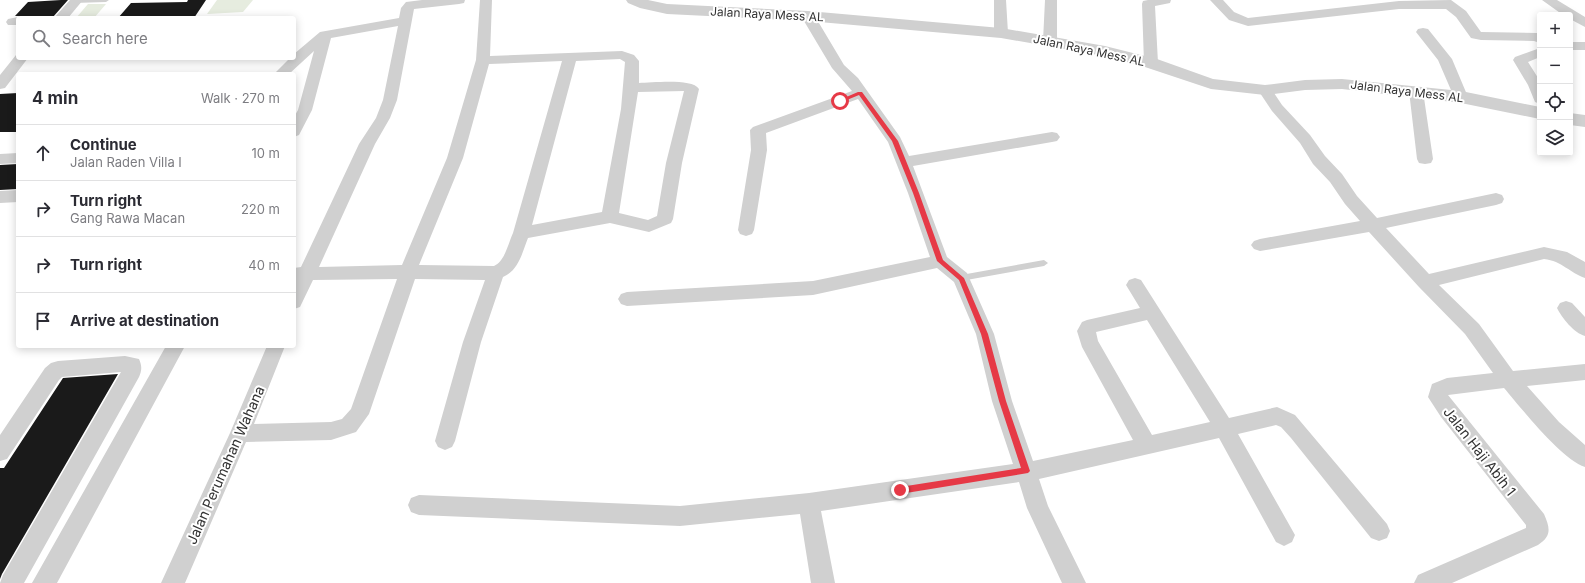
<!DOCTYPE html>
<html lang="en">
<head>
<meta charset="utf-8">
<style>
	:root { --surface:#fff; --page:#f7f7f7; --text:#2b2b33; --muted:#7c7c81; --line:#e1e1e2 }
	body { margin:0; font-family:Inter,sans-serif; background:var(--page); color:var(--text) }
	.controls { position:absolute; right:12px; top:12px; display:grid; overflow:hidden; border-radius:4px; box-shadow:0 2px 10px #0003 }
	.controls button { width:36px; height:36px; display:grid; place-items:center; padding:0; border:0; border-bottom:1px solid var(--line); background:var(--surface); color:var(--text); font:20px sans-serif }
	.stop { position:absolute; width:12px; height:12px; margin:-9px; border:3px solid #e63946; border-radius:50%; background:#fff }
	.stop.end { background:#e63946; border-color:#fff; box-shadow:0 1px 4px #0008 }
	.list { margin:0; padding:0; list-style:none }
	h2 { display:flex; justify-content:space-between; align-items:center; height:52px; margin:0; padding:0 16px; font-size:17px }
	h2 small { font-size:13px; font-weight:400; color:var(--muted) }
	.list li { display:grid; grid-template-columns:26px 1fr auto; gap:12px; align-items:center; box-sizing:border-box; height:56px; padding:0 16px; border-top:1px solid var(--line) }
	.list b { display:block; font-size:15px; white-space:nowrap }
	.list p { margin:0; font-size:13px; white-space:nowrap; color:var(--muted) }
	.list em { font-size:13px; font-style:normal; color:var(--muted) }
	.icon { flex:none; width:22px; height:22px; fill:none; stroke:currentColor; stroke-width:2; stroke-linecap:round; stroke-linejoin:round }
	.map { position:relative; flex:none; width:1585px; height:583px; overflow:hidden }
	.search { position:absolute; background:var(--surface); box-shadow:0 2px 10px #0003; left:16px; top:16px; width:280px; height:44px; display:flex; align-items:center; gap:10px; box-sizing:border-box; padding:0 14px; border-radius:4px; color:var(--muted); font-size:15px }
	.panel { position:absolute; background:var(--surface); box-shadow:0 2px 10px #0003; left:16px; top:72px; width:280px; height:276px; border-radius:4px }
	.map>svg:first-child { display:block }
	.green { fill:#e6ecdf }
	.building { fill:#1a1a1a }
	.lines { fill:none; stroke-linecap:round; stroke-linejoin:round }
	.service { fill:#d0d0d0; fill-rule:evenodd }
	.minor { fill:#d0d0d0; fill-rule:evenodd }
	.tertiary { fill:#d0d0d0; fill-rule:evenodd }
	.route { fill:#e63946 }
	.labels { text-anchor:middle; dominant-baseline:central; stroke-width:4; stroke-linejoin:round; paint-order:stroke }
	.far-street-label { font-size:12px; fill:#333; stroke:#fff }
	.street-label { font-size:14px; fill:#333; stroke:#fff }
</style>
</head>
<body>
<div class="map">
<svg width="1585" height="583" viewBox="0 0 1585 583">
	<rect width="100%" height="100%" fill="#fff"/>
	<path class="green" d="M217,0H253L243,12L207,14Z
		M88,4H106L94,18H76Z"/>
	<path class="building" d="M61,0H68L53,17L23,18L18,16H15L28,2Z
		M188,0H206L194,18H118L131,3L187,2Z
		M18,93V132H0V94Z
		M18,164V189L0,190V165Z
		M118,374L2,574L0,579V468H4L63,378Z"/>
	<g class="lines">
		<path class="service" d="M77,0H109L106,2L74,3V1Z
			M1044,260L1048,263L1044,266L961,281L957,278L961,275Z"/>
		<path class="minor" d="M70,0H83L68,18H54Z
			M422,0H465L464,3L459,4L414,9L397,100L390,118L375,144L319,267L402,265L447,158L476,60L480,0H492L490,56L622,51L634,55L639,61V83C652,83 692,78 699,89L682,163L673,219L671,223L649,232L610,223L528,238C522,253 519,270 503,277L481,342L455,441L452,447L445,450L438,447L435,441L463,342L485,280L415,279L369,414L356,432L331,440L246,442L185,583H161L230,433L267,346H285L254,424L331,422L342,419L351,409L397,279L313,280L300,307L294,309V268L301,267L359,144L376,118L383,100L398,26L331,38L312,110L299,135L294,137V117L298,110L314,51L289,74H274L290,58H294V54L320,32L399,18L401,8L406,2ZM620,59L625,62L621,109L602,212L532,225L576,61ZM562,61L513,233C508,244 505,261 494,266L419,265L463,158L489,64ZM684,91L666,163L657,216L648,220L619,213L638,92Z
			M994,0H1006L1008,33L1006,36H996L994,33Z
			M1045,0H1057V41L1055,44H1045L1043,41Z
			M1148,0H1171L1170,3L1155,6L1158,63L1156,66L1151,67L1146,66L1144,63L1142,4L1143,1Z
			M1210,0H1223L1234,12L1248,18L1399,1L1451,0L1466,11L1481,32L1537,33L1540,34V43L1534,41L1481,40L1471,38L1456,17L1446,9H1399L1248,26L1229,20Z
			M1542,0H1557L1585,17V27L1570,19V15H1563Z
			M808,12L813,13L844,65L858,78L900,137L909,156L1052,132L1057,133L1060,137L1057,141L1052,142L913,166L947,257L967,273L994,334L1012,401L1033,461L1133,440L1082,347L1077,331L1082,322L1087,320L1140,308L1126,285L1129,280L1135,278L1141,280L1229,418L1277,407L1295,415L1387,524L1390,531L1387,538L1379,541L1371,538L1291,438L1281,427L1276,425L1238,434L1295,535L1292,542L1284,546L1276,542L1219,438L1039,479L1048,506L1086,583H1062L1027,508L1019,482L821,511L835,583H811L800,514L680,526L419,515L411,512L408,505L411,498L419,495L680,506L809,493L1013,464L992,401L976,334L954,282L937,268L813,295L627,306L621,304L618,299L621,294L627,292L813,281L930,257L908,193L888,142L858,99L766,133L767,150L754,230L752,234L746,236L740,234L738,230L751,150L750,130L753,127L852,91L832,68L801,16L803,13ZM1147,320L1210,422L1152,435L1098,341L1096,332Z
			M18,17L22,18H18V25H8L6,22L8,19Z
			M1423,28L1428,29L1452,59L1468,97L1466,100L1461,102L1456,100L1454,97L1438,60L1416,32L1418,29Z
			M1570,42H1585V50H1570Z
			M1540,48V57L1528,62L1540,81V104L1535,102L1528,85L1513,60L1515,57Z
			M16,55H18V58H28L5,88L0,89V75Z
			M1265,86L1270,87L1282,105L1310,135L1325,156L1342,174L1357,196L1377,218L1496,193L1502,195L1504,199L1502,203L1496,205L1386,228L1429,274L1544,247L1567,252L1585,262V278C1570,273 1562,261 1544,259L1439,285L1479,324L1513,371L1585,364V380L1527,386L1559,422L1585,445V467C1561,459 1522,409 1504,388L1448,395L1544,514C1550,528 1552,536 1538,545L1452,583H1414L1418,575L1526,528V525L1441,417L1428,397L1432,384L1447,378L1493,373L1465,334L1419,287L1369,232L1260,251L1254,249L1251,245L1254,241L1260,239L1360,221L1345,204L1330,182L1313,164L1300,143L1272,111L1258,90L1260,87Z
			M1416,87L1421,88L1423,91L1433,159L1431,163L1425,164L1419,163L1417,159L1409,91L1411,88Z
			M18,153V163L0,164V154Z
			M18,190V202L0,203V191Z
			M1566,301L1572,303L1585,317V336C1574,333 1562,318 1557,308L1560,303Z
			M166,346H185L57,583H32Z
			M125,356L139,359C142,366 142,370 139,377L24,583H0L3,575L121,372L62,377L59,380L7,459L0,461V435L45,368L51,363L58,361Z"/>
		<path class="tertiary" d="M626,0H648L667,4L808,11L1001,28L1105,46L1157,59L1213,79L1265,85L1305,80L1342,79L1461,91L1540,107V119L1461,103L1342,89L1305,90L1265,95L1211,89L1145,67L1104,56L1001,38L808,21L667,14L640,8L628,3Z
			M1570,113L1585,115V127L1570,125Z"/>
	</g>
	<path class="route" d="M858,92H862L898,141L919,193L943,260L964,278L988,334L1006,401L1030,471L1028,473L900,494L896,490L900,487L1021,468L999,401L981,334L959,280L937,261L913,193L892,141L859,95L842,102L837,101Z"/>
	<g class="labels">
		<g class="far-street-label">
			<text transform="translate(767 14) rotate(3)">Jalan Raya Mess AL</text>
			<text transform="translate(1089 50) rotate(12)">Jalan Raya Mess AL</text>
			<text transform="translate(1407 91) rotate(7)">Jalan Raya Mess AL</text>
		</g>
		<g class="street-label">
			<text transform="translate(1480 451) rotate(52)">Jalan Haji Abih 1</text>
			<text transform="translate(225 465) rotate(-66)">Jalan Perumahan Wahana</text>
		</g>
	</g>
</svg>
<div class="controls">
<button>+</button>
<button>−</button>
<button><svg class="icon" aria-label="locate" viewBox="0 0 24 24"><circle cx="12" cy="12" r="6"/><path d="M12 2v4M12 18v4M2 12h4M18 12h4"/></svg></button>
<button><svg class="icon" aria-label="layers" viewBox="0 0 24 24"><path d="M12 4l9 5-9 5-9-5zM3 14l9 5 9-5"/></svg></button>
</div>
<div class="stop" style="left:840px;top:101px"></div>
<div class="stop end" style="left:900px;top:490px"></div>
<div class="search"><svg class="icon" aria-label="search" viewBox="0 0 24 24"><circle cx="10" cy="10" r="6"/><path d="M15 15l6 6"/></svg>Search here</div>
<section class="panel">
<h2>4 min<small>Walk · 270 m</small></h2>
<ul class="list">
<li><svg class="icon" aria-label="ahead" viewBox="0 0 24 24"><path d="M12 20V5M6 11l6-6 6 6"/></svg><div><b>Continue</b><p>Jalan Raden Villa I</p></div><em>10 m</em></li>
<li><svg class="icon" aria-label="right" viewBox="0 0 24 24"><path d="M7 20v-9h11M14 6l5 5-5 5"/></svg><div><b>Turn right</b><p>Gang Rawa Macan</p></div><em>220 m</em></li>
<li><svg class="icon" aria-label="right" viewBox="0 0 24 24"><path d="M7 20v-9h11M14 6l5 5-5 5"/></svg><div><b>Turn right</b></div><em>40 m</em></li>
<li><svg class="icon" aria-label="arrive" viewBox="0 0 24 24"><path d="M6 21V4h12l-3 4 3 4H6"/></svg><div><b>Arrive at destination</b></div></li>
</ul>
</section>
</div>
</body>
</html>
